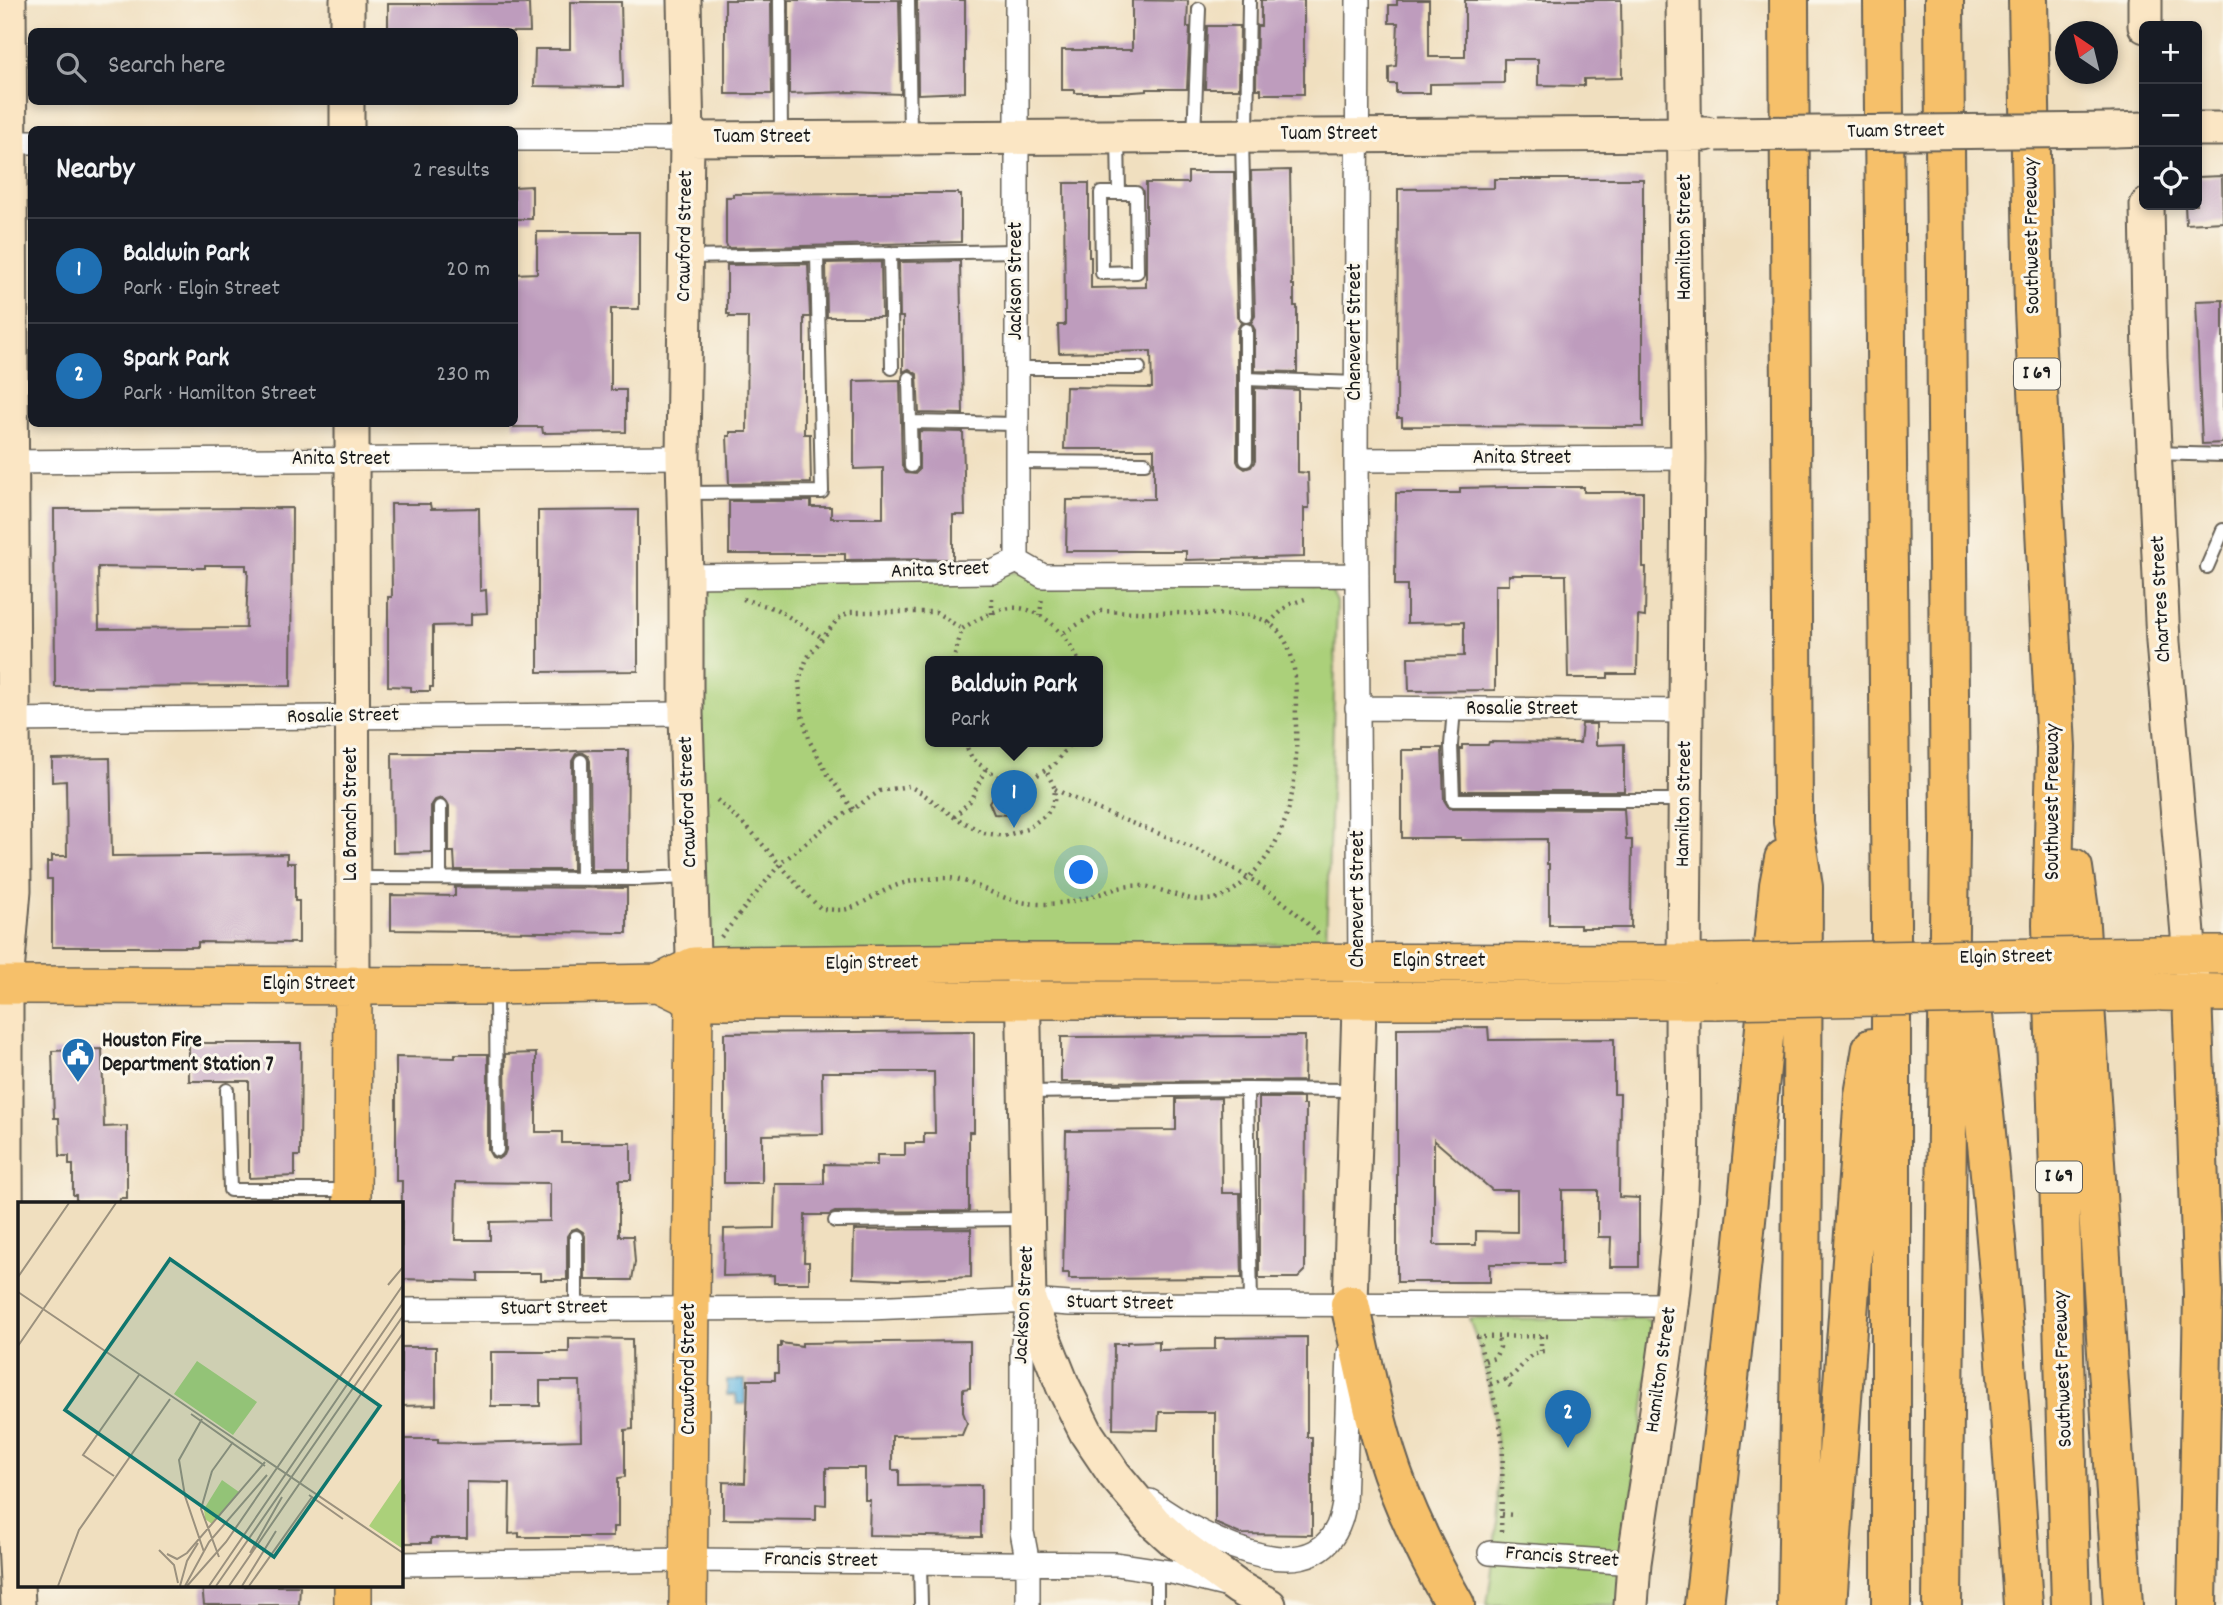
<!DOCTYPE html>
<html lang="en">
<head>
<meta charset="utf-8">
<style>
	:root { --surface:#171b24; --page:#20242c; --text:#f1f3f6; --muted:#9ea1a6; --line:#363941; --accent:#1f6fb2 }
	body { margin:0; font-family:Dekko,sans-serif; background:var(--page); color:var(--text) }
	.controls { position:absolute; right:21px; top:21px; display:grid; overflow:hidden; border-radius:10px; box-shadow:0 4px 10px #0003 }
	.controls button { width:63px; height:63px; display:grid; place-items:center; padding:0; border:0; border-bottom:2px solid var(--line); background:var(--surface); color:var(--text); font:35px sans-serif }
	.compass { position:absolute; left:2055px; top:21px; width:63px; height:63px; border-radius:50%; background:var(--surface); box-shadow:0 4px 10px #0003; rotate:325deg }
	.you { position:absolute; left:1082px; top:873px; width:24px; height:24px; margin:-18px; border:5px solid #fff; border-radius:50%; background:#1a73e8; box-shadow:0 0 0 10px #1a73e833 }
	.badge { display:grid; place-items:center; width:46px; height:46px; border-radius:50%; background:var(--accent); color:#fff; font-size:23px; font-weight:700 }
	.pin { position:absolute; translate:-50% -58px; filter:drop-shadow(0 2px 4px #0008) }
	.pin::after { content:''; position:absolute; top:37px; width:24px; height:21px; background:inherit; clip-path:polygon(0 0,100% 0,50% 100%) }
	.popup { position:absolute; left:925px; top:656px; width:178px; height:91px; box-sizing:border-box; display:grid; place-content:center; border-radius:10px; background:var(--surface); filter:drop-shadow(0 2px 5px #0005); font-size:23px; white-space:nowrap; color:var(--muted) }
	.popup b { font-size:26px; color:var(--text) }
	.popup::after { content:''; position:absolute; left:50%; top:100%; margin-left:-14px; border:14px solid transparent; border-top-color:var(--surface) }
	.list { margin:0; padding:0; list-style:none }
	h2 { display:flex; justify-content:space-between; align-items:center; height:91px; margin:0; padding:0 28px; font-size:30px }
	h2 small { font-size:23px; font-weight:400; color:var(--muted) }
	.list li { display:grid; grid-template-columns:46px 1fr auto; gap:21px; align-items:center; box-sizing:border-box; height:105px; padding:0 28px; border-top:2px solid var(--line) }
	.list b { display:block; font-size:26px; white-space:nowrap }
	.list p { margin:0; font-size:23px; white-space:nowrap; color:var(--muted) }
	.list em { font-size:23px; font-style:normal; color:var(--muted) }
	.icon { flex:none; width:38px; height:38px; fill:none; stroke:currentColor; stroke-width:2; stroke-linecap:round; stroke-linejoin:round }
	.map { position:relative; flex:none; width:2223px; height:1605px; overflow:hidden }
	.search { position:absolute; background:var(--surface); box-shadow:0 4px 10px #0003; left:28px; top:28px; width:490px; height:77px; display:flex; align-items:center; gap:18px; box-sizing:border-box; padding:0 24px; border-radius:10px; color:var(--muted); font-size:26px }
	.panel { position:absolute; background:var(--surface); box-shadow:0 4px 10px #0003; left:28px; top:126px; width:490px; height:301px; border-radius:10px }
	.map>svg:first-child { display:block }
	.green { fill:#abd07a; stroke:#64764b; stroke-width:2; fill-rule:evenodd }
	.water { fill:#65b7e1; stroke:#406a7e; stroke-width:2 }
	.building { fill:#be9cbd; fill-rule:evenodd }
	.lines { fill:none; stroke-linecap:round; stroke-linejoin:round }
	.lane-casing { stroke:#666055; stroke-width:16 }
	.street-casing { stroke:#666055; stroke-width:26 }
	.secondary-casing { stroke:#666055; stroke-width:37 }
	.primary-casing { stroke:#666055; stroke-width:40 }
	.highway-casing { stroke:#666055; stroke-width:42 }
	.path { stroke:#666055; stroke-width:4.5; stroke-dasharray:2 5; stroke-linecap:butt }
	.lane { stroke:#fff; stroke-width:12 }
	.street { stroke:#fff; stroke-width:23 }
	.secondary { stroke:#fbe6c4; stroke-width:33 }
	.primary { stroke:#f6c06b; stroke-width:37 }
	.highway { stroke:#f6c06b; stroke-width:38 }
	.secondary-bridge-casing { stroke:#666055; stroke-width:37; stroke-linecap:butt }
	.primary-bridge-casing { stroke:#666055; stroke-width:40; stroke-linecap:butt }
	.secondary-bridge { stroke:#fbe6c4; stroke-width:33 }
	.primary-bridge { stroke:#f6c06b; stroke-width:37 }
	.labels { text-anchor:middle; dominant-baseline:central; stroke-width:6; stroke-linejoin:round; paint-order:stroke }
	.shield { fill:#fbf7ec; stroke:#5f5e5a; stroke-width:2 }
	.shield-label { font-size:19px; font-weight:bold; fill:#1c1c1c }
	.street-label { font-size:21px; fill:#1c1c1c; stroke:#fbf7ec }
	.poi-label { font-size:21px; font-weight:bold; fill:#1c1c1c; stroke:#fbf7ec; text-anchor:start }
	.inset-road { fill:none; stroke:#9b917e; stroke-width:2 }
	.view { fill:#0f766e; fill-opacity:0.15; stroke:#0f766e; stroke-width:3.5 }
	.inset-edge { fill:none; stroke:#1c1c1c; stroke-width:3.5 }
</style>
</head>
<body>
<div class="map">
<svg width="2223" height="1605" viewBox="0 0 2223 1605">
	<rect width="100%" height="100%" fill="#fbf7ec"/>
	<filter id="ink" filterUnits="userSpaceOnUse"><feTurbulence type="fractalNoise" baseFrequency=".0143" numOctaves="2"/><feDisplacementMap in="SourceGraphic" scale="14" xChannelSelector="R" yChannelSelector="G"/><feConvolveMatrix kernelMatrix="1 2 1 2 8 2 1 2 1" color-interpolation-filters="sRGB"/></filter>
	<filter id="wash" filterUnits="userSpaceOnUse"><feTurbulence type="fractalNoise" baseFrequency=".00686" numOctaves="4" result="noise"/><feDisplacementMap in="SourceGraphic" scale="28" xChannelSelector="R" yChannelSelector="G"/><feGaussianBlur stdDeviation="1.57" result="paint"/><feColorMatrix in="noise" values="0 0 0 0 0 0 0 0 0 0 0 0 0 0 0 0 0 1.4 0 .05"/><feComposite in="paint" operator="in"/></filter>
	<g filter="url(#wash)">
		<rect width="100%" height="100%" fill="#f0dfbf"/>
		<path class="green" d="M1011,572L1319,586L1331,590L1337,602L1326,943L704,959L699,597L708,588L720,583ZM930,662H1098V742H930Z
			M1641,1318L1646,1319L1654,1325L1620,1605H1487C1502,1511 1505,1410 1469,1319Z"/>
		<path class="water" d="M727,1380H745V1404H737L736,1395H727Z"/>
		<g id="blocks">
			<path class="building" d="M725,0H771L772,94H725Z
				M789,0H899L901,94L850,92L789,94Z
				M917,0H965V92L918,94Z
				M1132,0L1188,1L1187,27H1190L1187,89H1147V91L1119,93H1075V90H1062V50H1132Z
				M1261,0H1304V94H1261V89H1256L1257,26H1261Z
				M1397,0H1429V57H1465V0H1621L1622,78L1584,79V86L1538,85V59H1504V83L1430,84V93H1396V84H1389V67L1396,66L1398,23H1389V5H1397Z
				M570,2H621L623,87L534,86L535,49H570Z
				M388,4H529L530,32H388Z
				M1207,26H1240L1239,89H1205Z
				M1290,170L1292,285H1294V306H1297V372L1255,371V330L1251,323L1255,316L1251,171Z
				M1188,172H1234L1237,316L1241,323L1237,330V461L1239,465L1245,469L1251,467L1255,461V388L1298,390V472L1308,473L1309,508H1304V557L1186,560V551H1066L1067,500L1154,499V449H1064L1066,387L1152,388L1151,351L1059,353L1058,325H1065L1064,183H1089V257H1091V288L1146,287V183H1188Z
				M2222,176L2223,222L2186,224L2185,205H2197V177Z
				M1494,179H1643V427L1402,426V418H1397L1398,189L1494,188Z
				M532,186V219H514V187Z
				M866,193H958V195H961V242L728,248L726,244V197H733V194Z
				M537,232H639V309H611V390H626V432L543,433L542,427H514V274L537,273Z
				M960,261L963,414L919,413L917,374L909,369L903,372V317H900L899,262Z
				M881,262L882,317H827L826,263Z
				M808,264L810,317H804V434H810L811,483L729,484L727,436H730V432H747L748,317H729L730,314H727V265Z
				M2223,300V443L2202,444L2196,301Z
				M900,380L902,466L906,473L915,474L919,470V431L963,432L965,515H953V559L845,560V554H729V501H811V507H831V518H883V468L854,469V381Z
				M1509,487H1584V492H1643V567H1646L1645,617L1638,616L1637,674H1608V678H1568L1566,575H1509V585H1495V690L1409,691L1408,657L1464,656V622L1407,623V585H1395L1396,493H1460V488Z
				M391,504H430L431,509L479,508L480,591L486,590L487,613L471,614V625L433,626V687H430V691H411V687L388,686V597H392Z
				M292,508L291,686L55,687L54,509ZM205,565H246V570H248L246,628L99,629L98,567L173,568H205Z
				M638,510V671L538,672V511Z
				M1582,724H1596V745L1624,744V791H1461L1460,749H1462V745H1488L1489,742L1580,743Z
				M1424,748H1442L1444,800L1449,808L1624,809L1626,840H1632L1631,928H1580V925H1549V864H1547V839L1461,840V838H1402V750H1424Z
				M593,750H628L627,870H591L590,761L588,756L582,752L576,754L572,761L573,870H455L454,852H449V806L447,802L441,798L435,800L431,806V852L393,853L392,753H540Z
				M110,758L112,856L287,854V863H295V901H299V943L198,942V947H52V879H47V862H52V856H67L66,781L52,782V759Z
				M997,790L1010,791L1016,804L1008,815L994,814L989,802Z
				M455,887L627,888V933L391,930V895L455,896Z
				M1488,1027L1489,1040L1614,1039V1094H1620L1619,1197L1639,1198V1267H1610L1611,1237H1598V1190H1562V1264H1490V1282H1397V1028ZM1434,1140L1492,1190H1517V1232L1476,1231V1245H1434Z
				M974,1031V1132H969V1211L835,1212L829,1215H805L804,1262H809V1283H774V1275L723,1276L724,1229L774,1228L775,1184H824V1164L877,1165V1155H905V1143H924V1133H935L934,1072H822L823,1134L762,1135V1183H724V1033Z
				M1305,1036L1304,1081L1061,1082V1037Z
				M189,1043H301L300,1156H295V1176L249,1178V1081H189Z
				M102,1049L104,1127L127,1126V1198H120L119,1204H76V1195H73V1165H69V1156H60L59,1118H54L52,1051Z
				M536,1053V1132H562V1143H631V1180H619V1236H633L635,1262L632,1280H585V1236L583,1232L577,1228L571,1230L567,1236V1280H541V1273H478V1281L401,1279L402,1181H396V1057L455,1058V1054H488V1150L492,1157L498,1159L504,1155L506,1150L505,1054ZM456,1182L550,1183V1221L490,1222V1240H455Z
				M1221,1098L1222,1193H1240L1242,1278L1069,1279V1273H1063L1066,1131L1176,1130V1099Z
				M1259,1098H1303V1105H1306L1305,1271L1298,1278H1259Z
				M971,1229V1277L898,1280L853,1278L854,1230Z
				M1307,1337V1437H1312V1535L1240,1534L1215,1523V1412H1159L1158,1430L1113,1429L1114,1344H1127V1342L1159,1341V1350L1215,1349V1338Z
				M569,1338L632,1339L633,1429L625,1430V1477L618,1478V1527H613V1537H519V1533L509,1534L510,1483L467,1482V1538H431V1543H401V1439H438V1442L469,1443L581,1440L580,1381H540V1406H491V1352H569Z
				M970,1341V1388L963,1389V1412L967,1423L962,1435L892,1436V1470H899V1486L981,1485V1537L869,1535L870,1500H865V1468H826V1505L816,1504V1520L723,1519V1482L745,1483L748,1380H775V1373H778V1347H781V1343L802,1346V1343Z
				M401,1347H436V1405L401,1406Z
				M202,1586H300L299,1605H204Z"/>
		</g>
	</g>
	<g filter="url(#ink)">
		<use href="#blocks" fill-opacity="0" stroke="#666055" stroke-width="2"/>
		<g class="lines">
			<defs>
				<path id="lane" d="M780,0L781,138
					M908,0L910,137
					M1247,135L1249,0
					M1194,136L1199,9
					M1118,137L1119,193
					M1242,138L1246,316
					M1101,193H1136L1137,272L1102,273Z
					M890,253L892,368
					M686,257L1017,251
					M1017,368H1139
					M909,378L911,466
					M1246,379L1356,383
					M910,422L1017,424
					M2155,453L2223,455
					M1246,460V330
					M1017,462L1145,463
					M684,493L822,492L817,255
					M2207,567L2223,530
					M1454,709L1451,745L1453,800H1685
					M581,761L582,879
					M353,878L639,879L688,877
					M440,878V807
					M496,990L497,1150
					M1247,1089L1355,1090
					M227,1090L230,1190H349
					M1026,1092L1247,1089L1251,1304
					M835,1221L1028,1219
					M576,1308V1237
					M920,1563L921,1605
					M1157,1570V1605"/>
				<path id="street" d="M1358,0L1356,460L1360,962
					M514,139H687
					M0,142H32
					M1356,460L1688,458
					M0,462L683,457
					M1017,561V0
					M686,576L993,572L1017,561L1043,576L1357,575
					M1357,708L1686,711
					M0,720L686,714
					M401,1310L870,1308L1029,1301L1070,1304L1672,1305
					M1150,1501C1205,1541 1329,1605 1344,1504L1349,1353
					M1490,1553L1634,1563
					M401,1564L689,1560L1116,1564L1176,1573L1225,1585
					M1028,1605V1564L1022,1532V1349L1029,1304"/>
				<path id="secondary" d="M9,0L14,890L6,985V1158L7,1368L18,1605
					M684,0L687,139L683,457L686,576V714L694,991
					M2145,0V26
					M347,32V0
					M2197,129H2223
					M347,130V102
					M2114,130L2144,129
					M687,139L1706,134
					M2147,205L2150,359L2163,642L2192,981
					M352,424L353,985
					M1023,975L1029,1301L1063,1386L1087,1434L1114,1474L1155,1523L1176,1542L1239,1588L1269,1605
					M1350,1304L1360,974
					M1631,1605L1634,1563C1653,1431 1678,1298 1682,1164C1685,1096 1679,1029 1684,962L1688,458L1683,0"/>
				<path id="primary" d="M2156,955H2223
					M659,983L694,966L720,965L1023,962L1714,963
					M0,985L483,986L659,983L694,1000H1716
					M2162,992L2223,993
					M352,1204L353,985
					M353,1586V1605
					M688,1605L694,1000"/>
				<path id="highway" d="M1789,0L1793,822L1803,887L1801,1348L1797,1605
					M1883,0L1891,921V1605
					M2028,0L2034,310L2056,748L2052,925L2071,1605
					M2073,868L2079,910L2123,1605
					M1968,976C1995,1185 2009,1395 2023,1605
					M2192,993L2203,1294L2197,1605
					M1350,1304C1364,1365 1375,1429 1398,1488C1414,1528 1433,1567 1455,1605
					M1704,1605L1743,1251L1779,885L1784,859
					M1827,1605L1864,1095L1872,1048
					M1942,1605L1950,834L1944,0"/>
			</defs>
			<use href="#lane" class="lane-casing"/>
			<use href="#street" class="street-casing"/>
			<use href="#secondary" class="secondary-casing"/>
			<use href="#primary" class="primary-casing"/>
			<use href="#highway" class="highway-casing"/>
			<path class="path" d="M743,599L776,609L823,638
				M992,614V594
				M1040,616L1042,596
				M1269,623L1288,605L1305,599
				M953,662L962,629C977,619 1000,606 1019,608C1046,611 1069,638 1079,662
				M964,742L973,760L1000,778L1031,779L1055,764L1071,742
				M1055,789C1108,818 1162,831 1214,858C1253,878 1289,903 1319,935
				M717,800L750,830L802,890L821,909C829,909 840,911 847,909C862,905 876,894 890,888C908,880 928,878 947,878C970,879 990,894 1012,900C1037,907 1065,904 1090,897C1104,893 1117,887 1131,886C1158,883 1185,905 1213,899C1227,897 1240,886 1249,877C1291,838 1298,780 1296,726C1295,692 1301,645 1269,623C1263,619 1255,617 1249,615L1100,611L1062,634
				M853,809L827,773L810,742L802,715L799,681L807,658L837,620L849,612H936L962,629
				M954,817L970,801L986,768
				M721,937L780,864L824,828L880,791L909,786L922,793L954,817L984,833L1004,836L1027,829L1047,814L1054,802L1055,789L1046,770
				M1541,1336V1351
				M1485,1361L1495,1358L1500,1347L1498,1337
				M1506,1379L1512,1389
				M1490,1384C1500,1382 1509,1379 1516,1372C1527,1361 1530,1351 1547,1351
				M1502,1514L1516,1515
				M1501,1532L1503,1446L1499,1418L1478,1337L1550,1336"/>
			<use href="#lane" class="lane"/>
			<use href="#street" class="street"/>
			<use href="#secondary" class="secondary"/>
			<use href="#primary" class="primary"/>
			<use href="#highway" class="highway"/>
			<defs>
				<path id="secondary-bridge" d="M1717,134L2114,130"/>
				<path id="primary-bridge" d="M1714,963L2156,955
					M1716,1000L2157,992"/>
			</defs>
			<use href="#secondary-bridge" class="secondary-bridge-casing"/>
			<use href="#primary-bridge" class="primary-bridge-casing"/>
			<use href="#secondary-bridge" class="secondary-bridge"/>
			<use href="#primary-bridge" class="primary-bridge"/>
		</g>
	</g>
	<defs>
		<symbol id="civic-pin" viewBox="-11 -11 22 30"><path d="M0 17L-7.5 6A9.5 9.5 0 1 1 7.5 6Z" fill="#1f6fb2" stroke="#fbf7ec"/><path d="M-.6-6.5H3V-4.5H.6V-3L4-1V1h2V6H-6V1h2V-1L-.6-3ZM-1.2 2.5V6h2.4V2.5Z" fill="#fff"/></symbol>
	</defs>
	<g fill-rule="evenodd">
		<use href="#civic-pin" x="59" y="1035" width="38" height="52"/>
	</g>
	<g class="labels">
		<g class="shield">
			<rect x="2014" y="358.5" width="46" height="31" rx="5"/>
			<rect x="2036" y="1161.5" width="46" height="31" rx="5"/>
		</g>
		<g class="shield-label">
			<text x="2037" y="374">I 69</text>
			<text x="2059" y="1177">I 69</text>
		</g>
		<g class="street-label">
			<text transform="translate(1896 132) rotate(-1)">Tuam Street</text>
			<text x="1329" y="135">Tuam Street</text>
			<text x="762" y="138">Tuam Street</text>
			<text transform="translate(686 236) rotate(-89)">Crawford Street</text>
			<text transform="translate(2033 236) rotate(-91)">Southwest Freeway</text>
			<text transform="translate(1686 237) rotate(-90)">Hamilton Street</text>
			<text transform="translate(1017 281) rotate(-90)">Jackson Street</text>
			<text transform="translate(1356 332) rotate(-90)">Chenevert Street</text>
			<text x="1522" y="459">Anita Street</text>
			<text x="341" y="460">Anita Street</text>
			<text transform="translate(940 571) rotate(-2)">Anita Street</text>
			<text transform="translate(2162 599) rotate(-93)">Chartres Street</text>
			<text x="1522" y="710">Rosalie Street</text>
			<text transform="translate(343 717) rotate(-1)">Rosalie Street</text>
			<text transform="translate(689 802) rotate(-92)">Crawford Street</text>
			<text transform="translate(2054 802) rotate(-90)">Southwest Freeway</text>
			<text transform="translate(1685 804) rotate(-89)">Hamilton Street</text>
			<text transform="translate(352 814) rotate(-90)">La Branch Street</text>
			<text transform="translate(1359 899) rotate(-90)">Chenevert Street</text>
			<text transform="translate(2006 958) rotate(-1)">Elgin Street</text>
			<text x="1439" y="962">Elgin Street</text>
			<text transform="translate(872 964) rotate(-1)">Elgin Street</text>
			<text x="309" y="985">Elgin Street</text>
			<text transform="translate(1120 1304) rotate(1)">Stuart Street</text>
			<text transform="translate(1025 1305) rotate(-87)">Jackson Street</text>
			<text transform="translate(554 1309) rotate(-1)">Stuart Street</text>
			<text transform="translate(690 1369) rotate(-90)">Crawford Street</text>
			<text transform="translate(2064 1369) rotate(-92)">Southwest Freeway</text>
			<text transform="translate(1662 1370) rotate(-82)">Hamilton Street</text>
			<text transform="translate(1562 1558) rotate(4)">Francis Street</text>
			<text transform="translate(821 1561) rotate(1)">Francis Street</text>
		</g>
		<g class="poi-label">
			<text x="102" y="1042">Houston Fire<tspan x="102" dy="24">Department Station 7</tspan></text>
		</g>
	</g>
	<g transform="translate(18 1202)">
		<rect width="385" height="385" fill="#f0dfbf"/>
		<path d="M179,159L239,200L215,233L156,192ZM385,274V347L351,324ZM204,278L221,290L194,322L187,317L186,307Z" fill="#abd07a"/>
		<path class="inset-road" d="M0,75L51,1M370,83L385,65M0,90L385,351M0,144L98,1M173,212L247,264M194,269L215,240M194,269L183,307L201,355M96,274L65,253L121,173M291,293L325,317M167,294L161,258L184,217M167,294L186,350M141,348L156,363L160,381M232,351L264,295M149,352L159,357L169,351L247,260M40,384L61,328L152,197M162,384L169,359L180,341M167,384L191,340L249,273M169,384L208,340L385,83M191,384L385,101M198,384L385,114M211,384L385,131M224,384L258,329M231,384L294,295"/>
		<path class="view" d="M152,57L362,204L256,355L47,208Z"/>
		<rect width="385" height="385" class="inset-edge"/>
	</g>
</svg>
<div class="controls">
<button>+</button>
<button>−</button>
<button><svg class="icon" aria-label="locate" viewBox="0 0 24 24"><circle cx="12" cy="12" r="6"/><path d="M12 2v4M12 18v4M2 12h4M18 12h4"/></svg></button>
</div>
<svg class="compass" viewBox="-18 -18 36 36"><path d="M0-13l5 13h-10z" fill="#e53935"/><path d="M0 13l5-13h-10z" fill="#9ea1a6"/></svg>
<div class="you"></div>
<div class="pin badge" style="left:1014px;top:828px">1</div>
<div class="popup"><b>Baldwin Park</b>Park</div>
<div class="pin badge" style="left:1568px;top:1448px">2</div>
<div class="search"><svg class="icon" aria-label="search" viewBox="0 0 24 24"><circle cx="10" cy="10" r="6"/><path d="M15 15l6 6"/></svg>Search here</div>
<section class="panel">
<h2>Nearby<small>2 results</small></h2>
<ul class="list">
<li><span class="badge">1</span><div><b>Baldwin Park</b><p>Park · Elgin Street</p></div><em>20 m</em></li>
<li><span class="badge">2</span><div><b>Spark Park</b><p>Park · Hamilton Street</p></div><em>230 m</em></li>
</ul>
</section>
</div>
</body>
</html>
